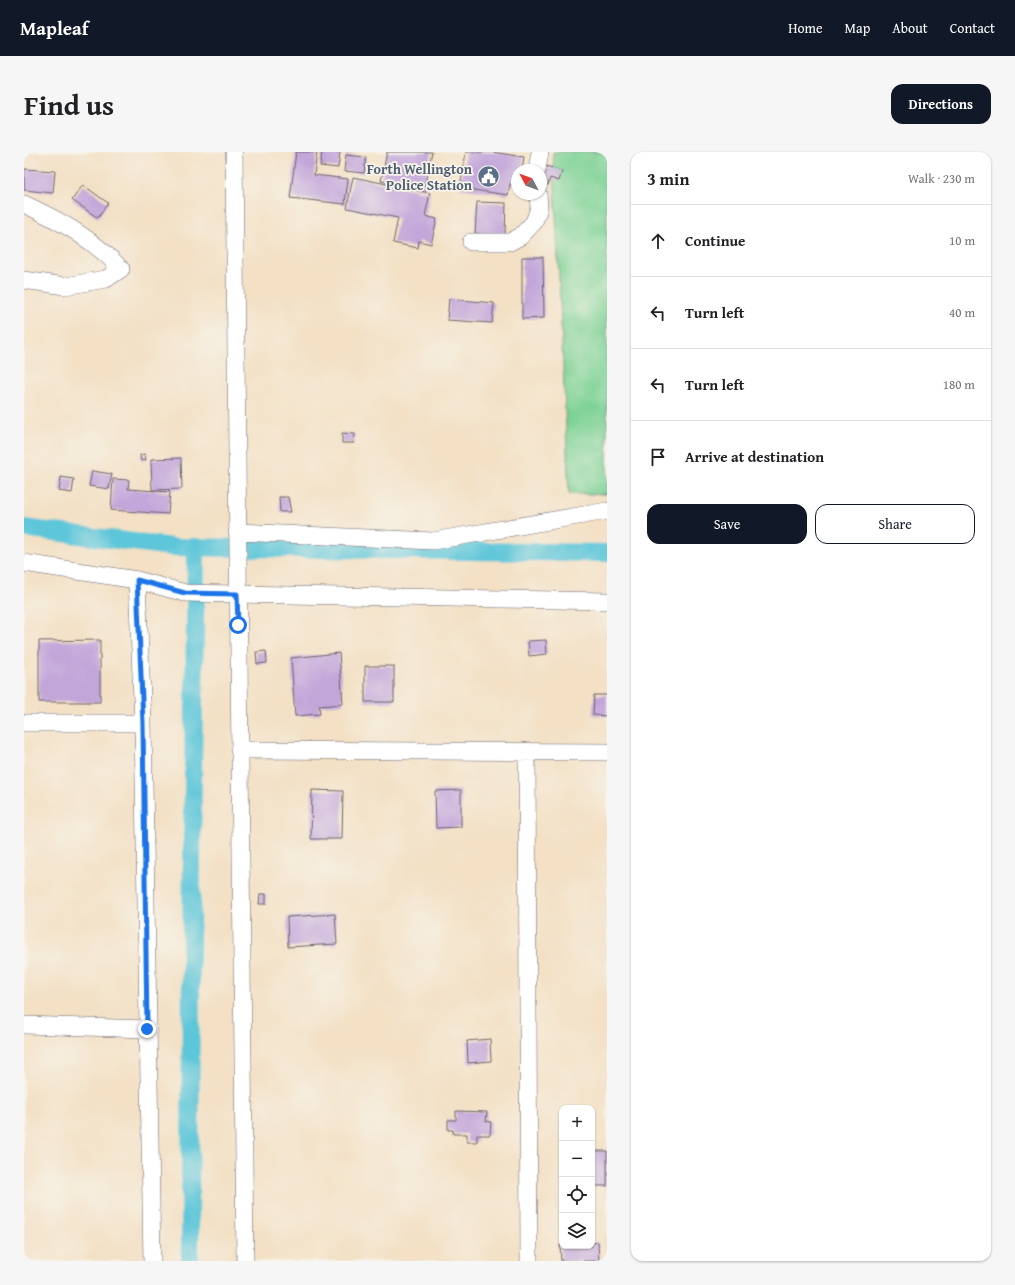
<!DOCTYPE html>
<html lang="en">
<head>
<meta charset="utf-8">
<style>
	:root { --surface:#fff; --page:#f6f6f6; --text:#202124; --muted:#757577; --line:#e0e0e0; --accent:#111827 }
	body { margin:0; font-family:"Gentium Book Plus",serif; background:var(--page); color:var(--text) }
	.controls { position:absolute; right:12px; bottom:12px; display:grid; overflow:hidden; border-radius:8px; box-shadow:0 1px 3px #0004 }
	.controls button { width:36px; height:36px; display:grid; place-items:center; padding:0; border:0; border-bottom:1px solid var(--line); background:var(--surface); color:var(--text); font:20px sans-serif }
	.compass { position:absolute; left:487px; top:12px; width:36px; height:36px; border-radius:50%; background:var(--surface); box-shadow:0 1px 3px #0004; rotate:311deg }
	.stop { position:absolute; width:12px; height:12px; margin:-9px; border:3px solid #1a73e8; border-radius:50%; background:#fff }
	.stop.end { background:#1a73e8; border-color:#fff; box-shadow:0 1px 4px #0008 }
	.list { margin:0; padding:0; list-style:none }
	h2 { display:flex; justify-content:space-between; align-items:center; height:52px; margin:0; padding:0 16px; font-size:17px }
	h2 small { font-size:13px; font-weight:400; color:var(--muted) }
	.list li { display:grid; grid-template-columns:26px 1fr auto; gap:12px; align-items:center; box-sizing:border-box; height:72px; padding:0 16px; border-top:1px solid var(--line) }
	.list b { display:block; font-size:15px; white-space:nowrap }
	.list em { font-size:13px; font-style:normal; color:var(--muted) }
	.actions { display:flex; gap:8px; padding:12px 16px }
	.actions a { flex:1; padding:9px 0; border:1px solid var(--accent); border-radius:12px; text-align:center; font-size:14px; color:var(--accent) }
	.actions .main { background:var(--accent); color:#fff }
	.icon { flex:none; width:22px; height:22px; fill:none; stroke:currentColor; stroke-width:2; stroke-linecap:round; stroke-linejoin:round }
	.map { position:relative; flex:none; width:583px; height:1109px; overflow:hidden; border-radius:12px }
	header { display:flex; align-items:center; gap:24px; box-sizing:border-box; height:56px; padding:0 20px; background:var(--accent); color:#fff }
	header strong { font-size:19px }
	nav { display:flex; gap:22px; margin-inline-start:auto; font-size:14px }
	.intro { display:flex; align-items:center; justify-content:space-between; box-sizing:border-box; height:96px; padding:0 24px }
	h1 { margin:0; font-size:28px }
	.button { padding:10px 18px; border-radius:12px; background:var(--accent); color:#fff; font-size:14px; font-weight:700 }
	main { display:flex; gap:24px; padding:0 24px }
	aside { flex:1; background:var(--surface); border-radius:12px; box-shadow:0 1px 3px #0004 }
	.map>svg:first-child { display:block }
	.green { fill:#7cd194; stroke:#4f7a68 }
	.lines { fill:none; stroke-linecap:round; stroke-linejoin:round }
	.canal { stroke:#5dc6d9; stroke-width:18 }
	.building { fill:#c2a6da }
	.minor-casing { stroke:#6b646b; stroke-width:18 }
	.minor { stroke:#fff; stroke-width:17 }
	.route { stroke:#1a73e8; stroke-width:5 }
	.labels { text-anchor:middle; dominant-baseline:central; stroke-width:3.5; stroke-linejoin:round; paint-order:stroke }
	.service-label { font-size:14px; font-weight:bold; fill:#4e5e75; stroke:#f7f3e8; text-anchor:end }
</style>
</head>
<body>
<header>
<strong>Mapleaf</strong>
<nav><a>Home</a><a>Map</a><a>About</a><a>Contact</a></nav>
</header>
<div class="intro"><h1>Find us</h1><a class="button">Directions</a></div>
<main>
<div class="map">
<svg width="583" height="1109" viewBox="0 0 583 1109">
	<rect width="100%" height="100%" fill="#f7f3e8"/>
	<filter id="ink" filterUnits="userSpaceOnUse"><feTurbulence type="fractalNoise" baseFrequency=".025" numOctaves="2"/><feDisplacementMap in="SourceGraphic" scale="8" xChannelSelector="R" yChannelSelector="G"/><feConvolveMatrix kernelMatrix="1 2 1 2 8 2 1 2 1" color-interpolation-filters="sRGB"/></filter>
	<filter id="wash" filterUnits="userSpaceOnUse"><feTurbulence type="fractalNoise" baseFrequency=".012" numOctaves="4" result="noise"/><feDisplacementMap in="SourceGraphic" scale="16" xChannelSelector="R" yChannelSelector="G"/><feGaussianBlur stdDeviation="0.9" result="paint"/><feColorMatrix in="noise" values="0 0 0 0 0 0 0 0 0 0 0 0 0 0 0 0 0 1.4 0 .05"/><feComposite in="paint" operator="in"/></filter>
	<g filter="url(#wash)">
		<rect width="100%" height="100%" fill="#f3e0c5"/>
		<path class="green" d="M529,0H583V342H545Z"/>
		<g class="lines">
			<path class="canal" d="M0,376L148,395L583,401
				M166,1109L167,783L172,395"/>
		</g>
		<g id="blocks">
			<path class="building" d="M272,0H293L290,23L324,27L321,52L266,46Z
				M298,0H316L314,16L296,14Z
				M363,0H408L400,37L357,29Z
				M442,0H468L500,5L498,18H493V33L486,32L484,43L436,36Z
				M322,3L342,5L340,21L320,19Z
				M519,13L538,19L535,29L526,26L524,33L517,31V19Z
				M0,17L31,19L29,41L0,38Z
				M329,25L406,41L401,64L413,67L407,92L395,89L394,96L369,91L374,66L323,56Z
				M59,33L84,51L74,66L48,48Z
				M453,50L482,51L481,83L451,81Z
				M498,105H519L520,166L498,167Z
				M425,147L470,151L468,171L423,168Z
				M318,281L331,282L330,291H318Z
				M121,302L122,308L117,309L116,303Z
				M157,306L158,337L128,338L127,307Z
				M68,319L88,322L85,337L65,334Z
				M37,325L50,327L48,341L35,339Z
				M89,327L105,328L104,337L146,340L144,362L87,358Z
				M255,345H264L267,360H256Z
				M76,488V550H15V489Z
				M522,488L523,502L505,504L504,489Z
				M242,499L243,511L233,512L232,500Z
				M315,501L319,552L295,554L296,562L271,564L267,506Z
				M341,514H370V550H341Z
				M570,543H583V564L569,563Z
				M288,638L319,639L318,687H287Z
				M437,638V675L412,676L411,639Z
				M236,742H242V752H235Z
				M311,762L313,792L264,795L263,765Z
				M466,887L467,909L444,911L443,889Z
				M432,959L463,960L462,969L467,970L466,983H453V990H443V982H429V978H424V968H432Z
				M568,999H583V1034H568Z
				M574,1090L575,1109H537L536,1093L568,1094V1091Z"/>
		</g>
	</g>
	<g filter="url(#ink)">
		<use href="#blocks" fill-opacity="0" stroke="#6b646b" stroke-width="1"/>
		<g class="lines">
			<defs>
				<path id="minor" d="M210,0L221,1109
					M513,18L516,0
					M0,52C37,69 69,87 97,117L82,127L41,134L0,128
					M447,90H486L497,84L510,70L515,56L514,42
					M213,380L409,389L583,359
					M0,411L113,428L161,441L583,449
					M113,428L119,571L128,1109
					M0,571H119
					M215,598L583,600
					M503,599L505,1109
					M0,873L123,877"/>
			</defs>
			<use href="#minor" class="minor-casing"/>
			<use href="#minor" class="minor"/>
		</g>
	</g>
	<g class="lines" filter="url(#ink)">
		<path class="route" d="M123,877L119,571L113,428L161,441L213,442L214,473"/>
	</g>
	<defs>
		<symbol id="civic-disc" viewBox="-11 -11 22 22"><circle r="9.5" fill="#5c6f8a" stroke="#f7f3e8"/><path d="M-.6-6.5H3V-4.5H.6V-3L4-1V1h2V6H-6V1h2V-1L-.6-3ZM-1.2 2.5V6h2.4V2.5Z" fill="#fff"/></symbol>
	</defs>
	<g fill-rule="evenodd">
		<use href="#civic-disc" x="452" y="12" width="25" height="25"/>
	</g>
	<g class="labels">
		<g class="service-label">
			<text x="448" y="17">Forth Wellington<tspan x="448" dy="16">Police Station</tspan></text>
		</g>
	</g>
</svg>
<div class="controls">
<button>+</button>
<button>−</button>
<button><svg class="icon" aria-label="locate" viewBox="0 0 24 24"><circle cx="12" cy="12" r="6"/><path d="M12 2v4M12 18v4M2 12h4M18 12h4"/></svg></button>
<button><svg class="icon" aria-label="layers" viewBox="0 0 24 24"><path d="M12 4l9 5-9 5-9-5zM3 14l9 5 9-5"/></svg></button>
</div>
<svg class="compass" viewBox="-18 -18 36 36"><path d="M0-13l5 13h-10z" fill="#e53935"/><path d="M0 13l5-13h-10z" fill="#757577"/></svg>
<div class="stop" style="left:214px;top:473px"></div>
<div class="stop end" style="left:123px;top:877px"></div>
</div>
<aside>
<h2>3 min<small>Walk · 230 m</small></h2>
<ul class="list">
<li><svg class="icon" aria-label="ahead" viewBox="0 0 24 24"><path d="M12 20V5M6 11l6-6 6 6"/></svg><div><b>Continue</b></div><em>10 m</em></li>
<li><svg class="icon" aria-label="left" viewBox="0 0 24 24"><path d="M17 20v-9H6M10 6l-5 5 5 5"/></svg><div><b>Turn left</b></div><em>40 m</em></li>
<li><svg class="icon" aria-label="left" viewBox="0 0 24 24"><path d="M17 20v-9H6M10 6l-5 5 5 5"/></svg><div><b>Turn left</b></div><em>180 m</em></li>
<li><svg class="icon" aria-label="arrive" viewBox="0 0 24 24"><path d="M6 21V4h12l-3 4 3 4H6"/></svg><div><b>Arrive at destination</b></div></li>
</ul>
<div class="actions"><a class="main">Save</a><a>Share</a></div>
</aside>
</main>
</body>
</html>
